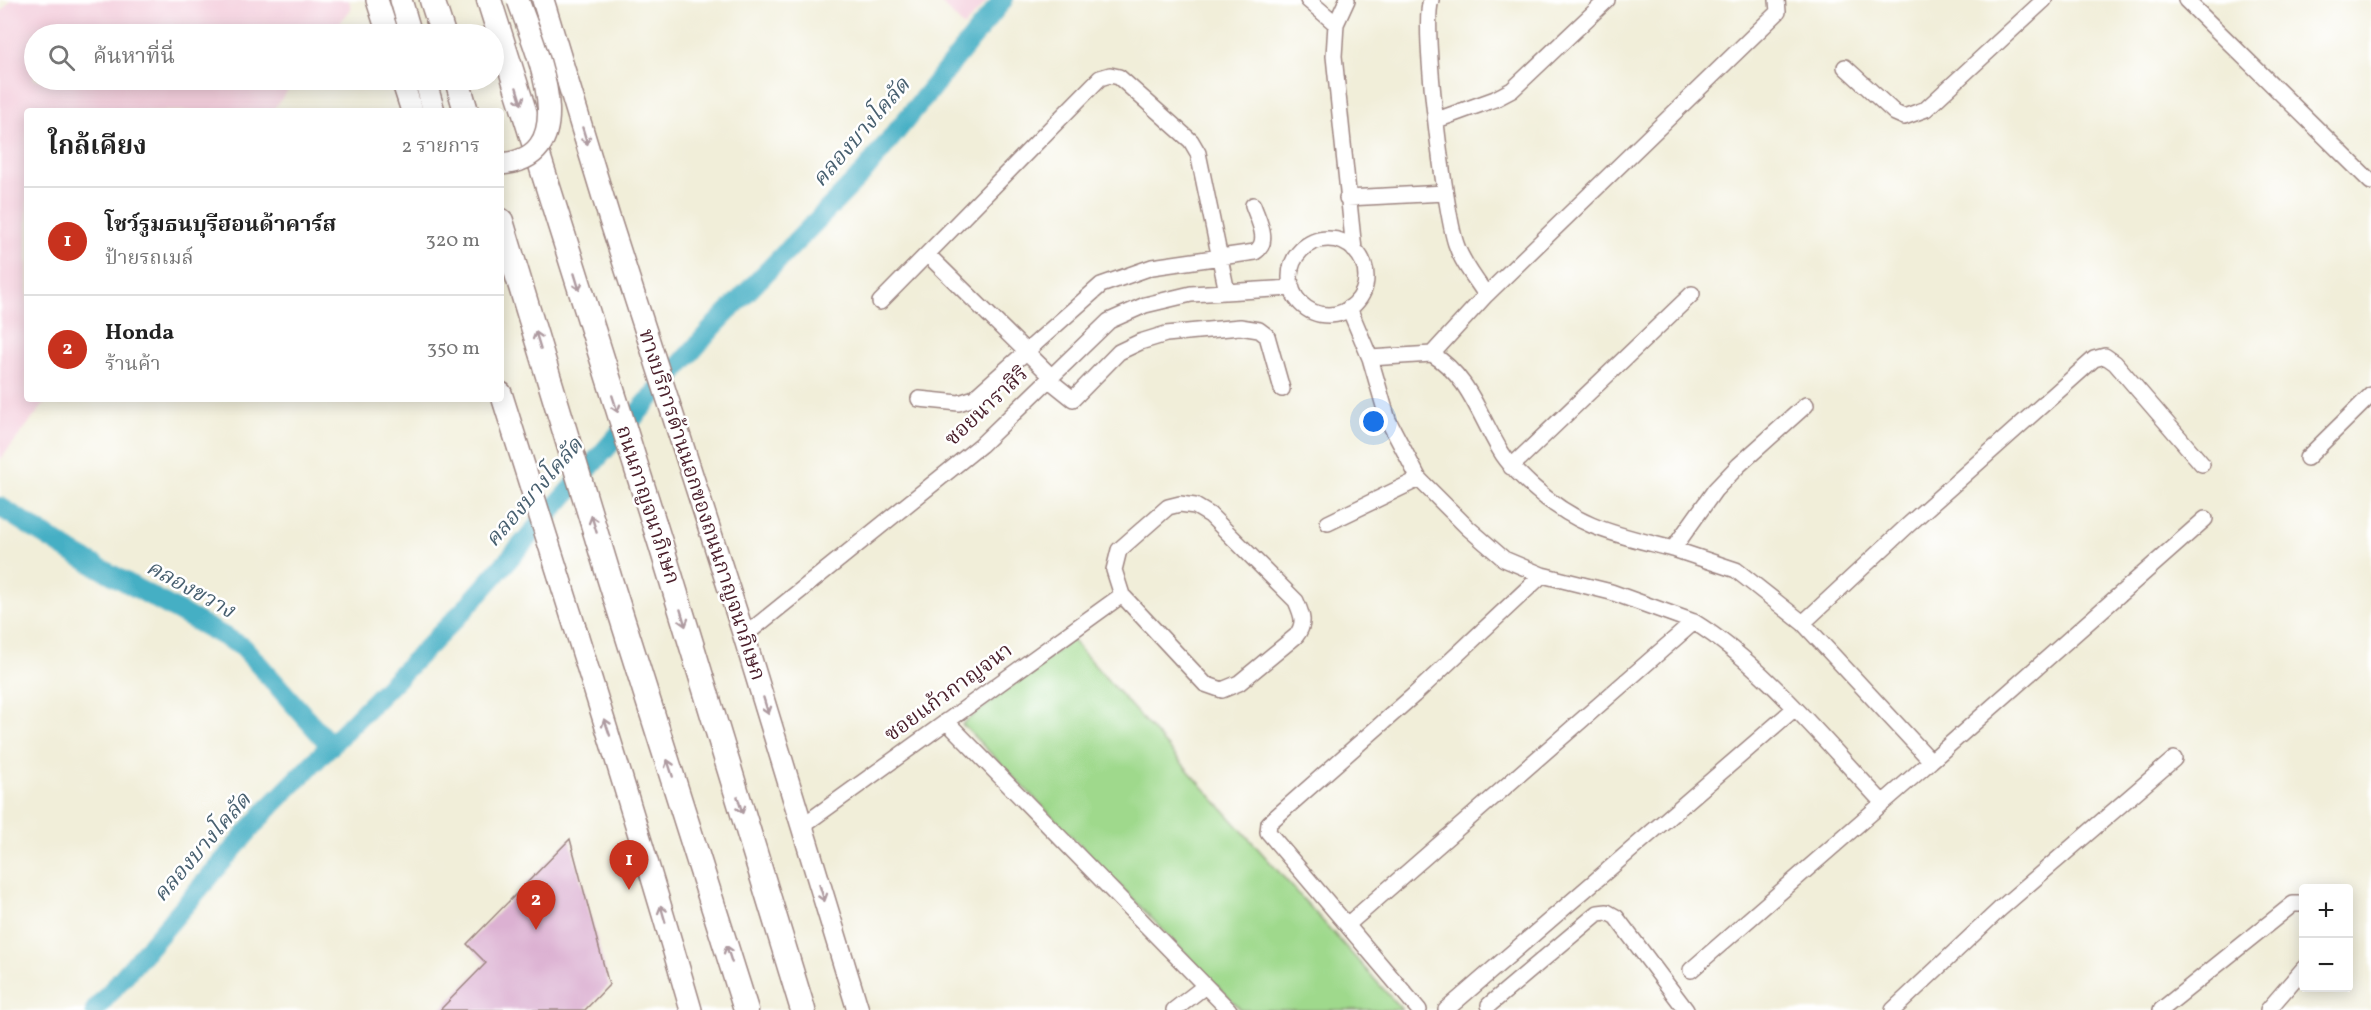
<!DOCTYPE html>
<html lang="th">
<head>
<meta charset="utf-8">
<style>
	:root { --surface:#fff; --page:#f2f2f2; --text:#222; --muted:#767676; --line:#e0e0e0; --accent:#c8321e }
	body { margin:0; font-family:Vollkorn,"Noto Serif Thai",serif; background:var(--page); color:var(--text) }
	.controls { position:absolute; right:18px; bottom:18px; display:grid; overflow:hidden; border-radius:6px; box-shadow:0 3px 15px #0003 }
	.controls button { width:54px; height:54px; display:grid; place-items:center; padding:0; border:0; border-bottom:2px solid var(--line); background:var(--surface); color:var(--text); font:30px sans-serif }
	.you { position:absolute; left:1374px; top:422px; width:21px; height:21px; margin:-15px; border:4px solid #fff; border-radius:50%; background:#1a73e8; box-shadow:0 0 0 9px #1a73e833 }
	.badge { display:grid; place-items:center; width:39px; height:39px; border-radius:50%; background:var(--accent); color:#fff; font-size:20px; font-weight:700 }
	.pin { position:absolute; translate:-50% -50px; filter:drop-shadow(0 2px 3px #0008) }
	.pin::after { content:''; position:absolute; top:32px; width:21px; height:18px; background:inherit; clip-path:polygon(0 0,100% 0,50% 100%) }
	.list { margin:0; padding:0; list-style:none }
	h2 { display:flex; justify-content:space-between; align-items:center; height:78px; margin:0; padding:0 24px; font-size:26px }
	h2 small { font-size:20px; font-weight:400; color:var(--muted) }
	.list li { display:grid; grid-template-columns:39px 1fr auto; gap:18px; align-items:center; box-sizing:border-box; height:108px; padding:0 24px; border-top:2px solid var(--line) }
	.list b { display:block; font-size:22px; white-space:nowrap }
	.list p { margin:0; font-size:20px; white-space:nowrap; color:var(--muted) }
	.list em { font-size:20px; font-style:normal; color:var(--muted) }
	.icon { flex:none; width:33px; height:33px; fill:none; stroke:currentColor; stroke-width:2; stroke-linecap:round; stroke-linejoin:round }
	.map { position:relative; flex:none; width:2371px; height:1010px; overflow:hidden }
	.search { position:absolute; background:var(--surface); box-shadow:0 3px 15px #0003; left:24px; top:24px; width:480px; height:66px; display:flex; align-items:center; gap:15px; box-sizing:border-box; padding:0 21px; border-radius:33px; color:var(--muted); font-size:22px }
	.panel { position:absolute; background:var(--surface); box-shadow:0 3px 15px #0003; left:24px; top:108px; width:480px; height:294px; border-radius:6px }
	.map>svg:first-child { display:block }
	.built { fill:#f4cfdd }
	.green { fill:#9fd98c; stroke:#747c5c; stroke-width:1.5 }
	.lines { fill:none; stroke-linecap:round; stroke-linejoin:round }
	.canal { stroke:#45afc4; stroke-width:20 }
	.building { fill:#dcb1d2 }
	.minor-casing { stroke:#9e8682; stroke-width:18 }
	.secondary-casing { stroke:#9e8682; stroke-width:24 }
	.trunk-casing { stroke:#9e8682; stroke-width:27 }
	.minor { stroke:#fff; stroke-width:15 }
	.secondary { stroke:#fff; stroke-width:21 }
	.trunk { stroke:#fff; stroke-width:24 }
	.secondary-bridge-casing { stroke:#9e8682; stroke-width:24; stroke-linecap:butt }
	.secondary-bridge { stroke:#fff; stroke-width:21 }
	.oneway { stroke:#ae9aa0 }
	.labels { text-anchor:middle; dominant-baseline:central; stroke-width:5; stroke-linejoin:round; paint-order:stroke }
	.street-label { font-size:21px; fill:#4a1f2b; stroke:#fff }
	.water-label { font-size:22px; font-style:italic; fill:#486070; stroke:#fff }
</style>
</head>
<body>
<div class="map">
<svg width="2371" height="1010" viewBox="0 0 2371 1010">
	<rect width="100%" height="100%" fill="#fff"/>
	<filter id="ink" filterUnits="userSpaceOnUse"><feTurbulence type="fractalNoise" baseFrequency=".0167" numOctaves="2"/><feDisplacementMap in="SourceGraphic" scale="12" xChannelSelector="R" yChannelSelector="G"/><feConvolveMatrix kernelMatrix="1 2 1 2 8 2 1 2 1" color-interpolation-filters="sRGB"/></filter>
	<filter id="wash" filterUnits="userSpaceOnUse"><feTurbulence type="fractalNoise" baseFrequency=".008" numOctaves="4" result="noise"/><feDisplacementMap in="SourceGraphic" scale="24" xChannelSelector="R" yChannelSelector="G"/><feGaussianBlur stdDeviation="1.35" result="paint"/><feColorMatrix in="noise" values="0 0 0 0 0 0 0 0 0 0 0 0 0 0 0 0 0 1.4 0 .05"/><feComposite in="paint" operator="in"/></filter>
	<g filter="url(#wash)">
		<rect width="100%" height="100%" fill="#f1eed9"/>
		<path class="built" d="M11,0H349L351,9L331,34H34V80H296L272,111H27V399H48L0,460V13Z
			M938,0H988L964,27Z"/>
		<path class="green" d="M1072,640L1402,1010H1241L962,724Z"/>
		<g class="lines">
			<path class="canal" d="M0,507L73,553L243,647L331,746
				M95,1010L264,813L464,610L715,325L862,174L1003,0"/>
		</g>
		<g id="blocks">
			<path class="building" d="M570,839L609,985L585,1010H440L486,963L467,944Z"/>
		</g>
	</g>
	<g filter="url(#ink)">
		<use href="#blocks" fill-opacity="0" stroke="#9e8682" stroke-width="1.5"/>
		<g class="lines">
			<defs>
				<path id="minor" d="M1308,0L1336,24
					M1347,0L1336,24L1334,56L1354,250
					M1431,0C1421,27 1445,212 1456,244C1462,263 1476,279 1486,295
					M2186,0L2371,182
					M1845,67L1895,113L1904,117L1926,109L2044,0
					M1437,120L1495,99L1512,90L1607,0
					M1347,198L1445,193
					M1290 277a38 38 0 1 1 76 0a38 38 0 1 1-76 0Z
					M928,255L1051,376
					M880,302L1100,78L1110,75L1119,77L1191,141L1198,153L1227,292
					M1349,308L1370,358L1432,354L1486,295L1778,12L1777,0
					M1432,354C1469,377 1478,413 1500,450C1508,464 1521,476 1533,487C1580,529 1615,534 1673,549L1715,490L1739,465L1806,405
					M1370,358L1388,420L1419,479L1467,527L1504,559L1542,575L1414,695L1269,823L1268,832L1347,925L1694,622C1764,665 1826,743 1883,803
					M1048,379L1073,399L1119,352L1140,342L1166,334L1240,327L1259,330L1267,336L1282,389
					M919,399L959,403L974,398L1101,285L1152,267L1255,252C1271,242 1258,220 1253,205
					M2307,458L2371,395
					M1511,467L1692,294
					M1328,523L1419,479
					M1673,549L1736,570L1803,623L1906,527L2094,359L2105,356L2115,363L2202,464
					M1542,575L1611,592L1694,622
					M1803,623L1931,761L2205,519
					M744,636L981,445L1109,321L1145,305L1191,294L1291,288
					M946,721L1229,1010
					M802,826L1122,595L1205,684L1222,690L1239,683L1296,636C1306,623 1302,615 1296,601L1210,515L1195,506L1180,504L1168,507L1119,550L1114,570L1122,595
					M1347,925L1419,1010
					M1691,970L1931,761
					M1489,1005L1598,913L1607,912L1616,917L1686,1010
					M1174,1010L1205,986
					M1446,1010L1794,709
					M1893,1010L2000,909L2174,759
					M2161,1010L2293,904H2304
					M2268,1010L2304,968"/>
				<path id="secondary" d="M377,0L388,34
					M401,0L411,34
					M543,0L609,217L744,636L858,1010
					M402,80L412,111
					M425,80L434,111
					M501,393C566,598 631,803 691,1010"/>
				<path id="trunk" d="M432,0L443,34
					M489,0L660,542L803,1010
					M457,80L466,111
					M501,221L610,580L746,1010"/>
			</defs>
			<use href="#minor" class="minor-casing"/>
			<use href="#secondary" class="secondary-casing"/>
			<use href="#trunk" class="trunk-casing"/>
			<use href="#minor" class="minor"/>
			<use href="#secondary" class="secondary"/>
			<use href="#trunk" class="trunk"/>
			<defs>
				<path id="secondary-bridge" d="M501,164C587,157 533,45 518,0"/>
			</defs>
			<use href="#secondary-bridge" class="secondary-bridge-casing"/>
			<use href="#secondary-bridge" class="secondary-bridge"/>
		</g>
		<defs><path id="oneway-shaft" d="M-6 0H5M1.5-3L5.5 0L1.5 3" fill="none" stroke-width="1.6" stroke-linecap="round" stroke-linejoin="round" transform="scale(1.5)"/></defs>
		<g class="oneway">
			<use href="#oneway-shaft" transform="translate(519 96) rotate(73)"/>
			<use href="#oneway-shaft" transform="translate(585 136) rotate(73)"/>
			<use href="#oneway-shaft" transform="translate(577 282) rotate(73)"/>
			<use href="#oneway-shaft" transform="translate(538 340) rotate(-107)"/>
			<use href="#oneway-shaft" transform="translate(615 404) rotate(72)"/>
			<use href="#oneway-shaft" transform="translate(594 524) rotate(-107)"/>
			<use href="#oneway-shaft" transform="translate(683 618) rotate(73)"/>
			<use href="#oneway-shaft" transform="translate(766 706) rotate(73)"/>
			<use href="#oneway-shaft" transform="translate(607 727) rotate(-109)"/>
			<use href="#oneway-shaft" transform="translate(670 768) rotate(-108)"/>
			<use href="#oneway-shaft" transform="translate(740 805) rotate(73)"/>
			<use href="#oneway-shaft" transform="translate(822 893) rotate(73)"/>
			<use href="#oneway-shaft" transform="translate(663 914) rotate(-106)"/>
			<use href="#oneway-shaft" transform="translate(729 954) rotate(-108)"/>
		</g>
	</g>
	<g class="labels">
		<g class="street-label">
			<text transform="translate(987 407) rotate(-43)">ซอยนาราสิริ</text>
			<text transform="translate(647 505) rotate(72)">ถนนกาญจนาภิเษก</text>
			<text transform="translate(701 505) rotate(72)">ทางบริการด้านนอกของถนนกาญจนาภิเษก</text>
			<text transform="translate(949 693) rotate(-36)">ซอยแก้วกาญจนา</text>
		</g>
		<g class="water-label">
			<text transform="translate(862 133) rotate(-49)">คลองบางโคลัด</text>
			<text transform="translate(535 493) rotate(-49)">คลองบางโคลัด</text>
			<text transform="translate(190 590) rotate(29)">คลองขวาง</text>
			<text transform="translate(203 848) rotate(-49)">คลองบางโคลัด</text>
		</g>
	</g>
</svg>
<div class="controls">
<button>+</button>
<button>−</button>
</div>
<div class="you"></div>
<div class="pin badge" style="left:629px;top:890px">1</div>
<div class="pin badge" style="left:536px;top:930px">2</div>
<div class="search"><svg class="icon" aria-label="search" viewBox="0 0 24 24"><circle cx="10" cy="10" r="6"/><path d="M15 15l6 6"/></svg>ค้นหาที่นี่</div>
<section class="panel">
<h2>ใกล้เคียง<small>2 รายการ</small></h2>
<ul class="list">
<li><span class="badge">1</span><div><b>โชว์รูมธนบุรีฮอนด้าคาร์ส</b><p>ป้ายรถเมล์</p></div><em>320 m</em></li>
<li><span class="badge">2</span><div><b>Honda</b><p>ร้านค้า</p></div><em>350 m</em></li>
</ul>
</section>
</div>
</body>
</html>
